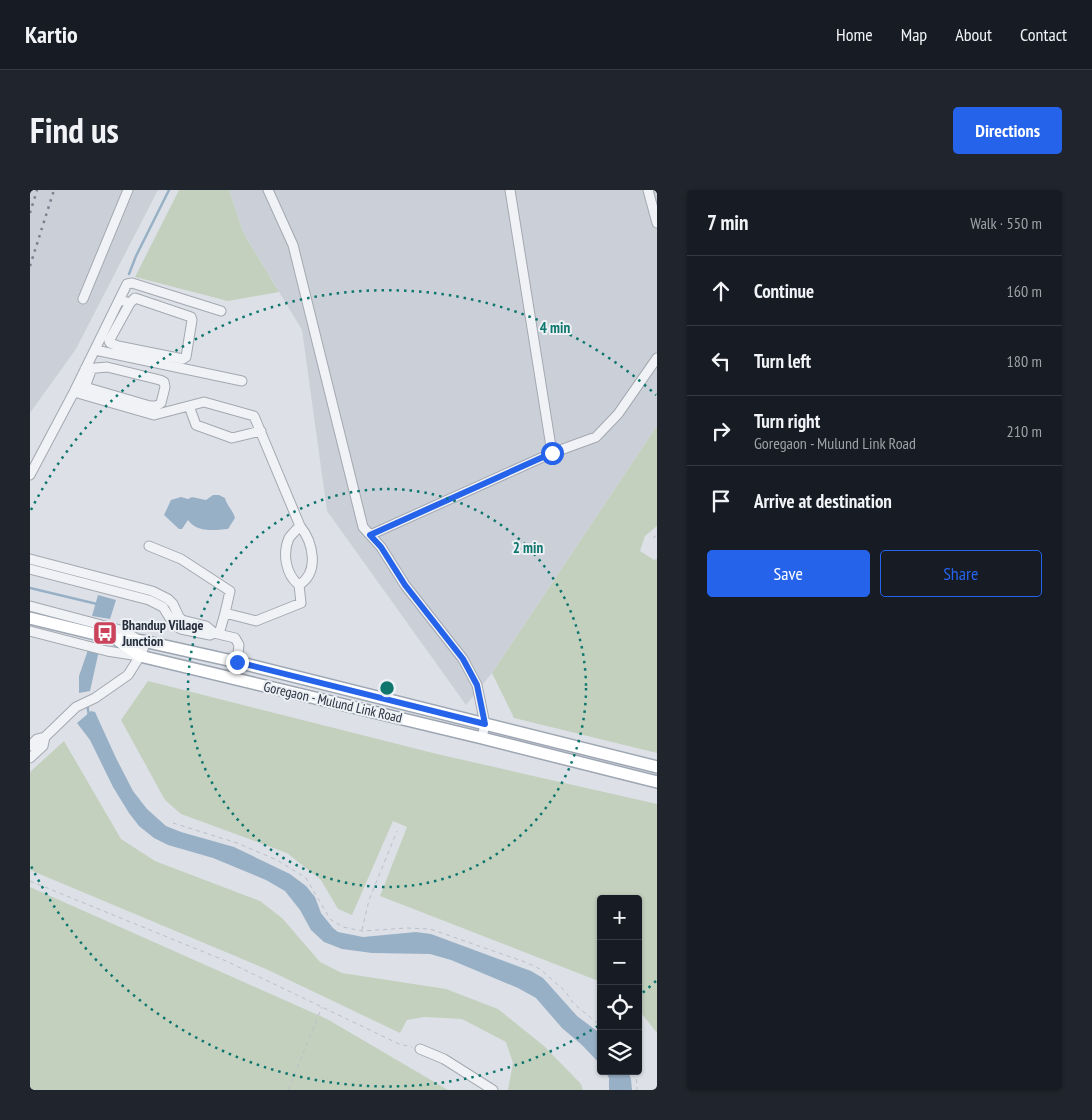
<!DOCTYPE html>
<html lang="en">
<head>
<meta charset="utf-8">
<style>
	:root { --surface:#171b24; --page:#20242c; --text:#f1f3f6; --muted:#9ea1a6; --line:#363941; --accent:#2563eb }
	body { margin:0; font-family:"PT Sans Narrow",sans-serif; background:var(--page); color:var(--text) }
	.controls { position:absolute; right:15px; bottom:15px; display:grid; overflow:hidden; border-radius:5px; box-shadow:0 1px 4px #0004 }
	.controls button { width:45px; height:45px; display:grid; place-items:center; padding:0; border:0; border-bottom:1px solid var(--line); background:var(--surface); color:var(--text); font:25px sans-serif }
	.stop { position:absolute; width:15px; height:15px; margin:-11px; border:4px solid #2563eb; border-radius:50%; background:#fff }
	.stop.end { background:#2563eb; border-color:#fff; box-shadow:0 1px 5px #0008 }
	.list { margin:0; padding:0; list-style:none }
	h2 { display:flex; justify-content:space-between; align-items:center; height:65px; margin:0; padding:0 20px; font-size:21px }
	h2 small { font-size:16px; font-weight:400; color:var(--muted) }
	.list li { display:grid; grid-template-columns:32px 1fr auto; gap:15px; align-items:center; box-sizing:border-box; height:70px; padding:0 20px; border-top:1px solid var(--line) }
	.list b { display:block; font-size:19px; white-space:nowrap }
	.list p { margin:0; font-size:16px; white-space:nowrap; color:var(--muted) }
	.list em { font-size:16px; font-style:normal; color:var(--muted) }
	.actions { display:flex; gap:10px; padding:15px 20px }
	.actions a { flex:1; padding:11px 0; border:1px solid var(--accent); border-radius:5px; text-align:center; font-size:18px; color:var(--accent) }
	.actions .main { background:var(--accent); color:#fff }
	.icon { flex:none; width:28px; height:28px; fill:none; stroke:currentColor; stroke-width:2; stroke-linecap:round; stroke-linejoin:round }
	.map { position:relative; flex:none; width:627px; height:900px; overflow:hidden; border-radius:5px }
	header { display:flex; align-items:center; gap:30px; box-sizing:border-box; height:70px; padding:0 25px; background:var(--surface); border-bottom:1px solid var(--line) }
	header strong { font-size:24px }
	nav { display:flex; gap:28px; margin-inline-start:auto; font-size:18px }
	.intro { display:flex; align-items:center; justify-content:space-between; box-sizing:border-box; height:120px; padding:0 30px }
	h1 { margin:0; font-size:35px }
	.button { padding:12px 22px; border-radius:5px; background:var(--accent); color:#fff; font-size:18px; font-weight:700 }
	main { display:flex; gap:30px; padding:0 30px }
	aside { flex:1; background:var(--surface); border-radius:5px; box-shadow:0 1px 4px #0004 }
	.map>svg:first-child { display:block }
	.built { fill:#cbd0d8 }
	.green { fill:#c3d0be }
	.water { fill:#98b0c6 }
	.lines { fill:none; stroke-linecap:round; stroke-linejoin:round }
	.stream { stroke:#98b0c6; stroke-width:2.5 }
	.minor-casing { stroke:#a3a8b1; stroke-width:11 }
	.major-casing { stroke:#9da6b2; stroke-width:14 }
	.path { stroke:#bcbfc5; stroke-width:1; stroke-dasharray:4 4; stroke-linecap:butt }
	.minor { stroke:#f0f2f5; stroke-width:9 }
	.major { stroke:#fff; stroke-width:11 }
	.rail { stroke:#778190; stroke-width:2.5; stroke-dasharray:2.5 5; stroke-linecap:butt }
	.route { stroke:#2563eb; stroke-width:6 }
	.ring { fill:none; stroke:#0f766e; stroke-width:2.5; stroke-dasharray:2.5 5 }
	.labels { text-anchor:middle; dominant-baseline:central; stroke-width:4; stroke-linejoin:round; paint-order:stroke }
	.poi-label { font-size:14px; font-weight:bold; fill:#272f3d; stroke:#ecf0f4; text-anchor:start }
	.street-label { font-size:14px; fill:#272f3d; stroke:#ecf0f4 }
	.centre { fill:#0f766e; stroke:#ecf0f4; stroke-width:2.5 }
	.ring-label { font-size:15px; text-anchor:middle; font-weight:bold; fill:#0f766e; stroke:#ecf0f4; stroke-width:4; stroke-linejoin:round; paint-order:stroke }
</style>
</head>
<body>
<header>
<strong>Kartio</strong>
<nav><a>Home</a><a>Map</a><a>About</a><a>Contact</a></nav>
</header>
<div class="intro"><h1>Find us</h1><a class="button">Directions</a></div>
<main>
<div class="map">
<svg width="627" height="900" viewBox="0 0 627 900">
	<rect width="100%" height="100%" fill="#dde1e7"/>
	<path class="built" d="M0,0H128L46,159L0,223Z
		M199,0H627V236L462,483L436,515L297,321L272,140L213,42Z"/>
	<path class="green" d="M149,0H199L213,42L249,102L198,111L105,87Z
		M627,236V336L615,346L610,361L624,370L627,369V563L484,528L462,483Z
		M118,491L407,564L627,614V843L608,819V709H571V792L350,706L377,637L363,631L322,725L308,719L291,690L257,663L151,624L135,610L91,530Z
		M34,551L91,649L125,671L230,711L252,728L290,772L312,783L416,799L468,819L514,856L551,894L553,900H478L483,873L476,852L432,829L394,827L377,830L370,843L236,779L0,680V582Z
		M0,697L297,829L418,900H0Z"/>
	<path class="water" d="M183,305H189L195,308C197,316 203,320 205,328L198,339C184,340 167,343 158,330L152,339H149L134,325L141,310L151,307L158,309L162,307L176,310Z
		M68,405L86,410L80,429L62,426Z
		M60,454L70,456L60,501L49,503V486Z
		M61,521L65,522L86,568L103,601L117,619L136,636L151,642L204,657L260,684L276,696L285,707L291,723L303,738L308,742L333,747L386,742L401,744L501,781L513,788L547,826L571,844V875L552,855L532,838L506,808L488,798L421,770L400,764L342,763L312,759L294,752L281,740L270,720L255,701L236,690L183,668L138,655L124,648L109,636L99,623L83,597L60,550L47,533Z
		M575,881H598L601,889L602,900H579V888Z"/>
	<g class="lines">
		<path class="stream" d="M99,84L106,66L139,0
			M0,398L67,414
			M57,514L59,526"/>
		<defs>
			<path id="minor" d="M238,0L263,55L333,337L351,357L375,395L433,469L447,495L455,534L452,548
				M480,0L522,263
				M618,0L627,33
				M53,109L98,0
				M88,156L80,153L79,151L100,113
				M65,160L212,191
				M86,164L88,156L153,169L156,167L162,130L161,127L105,108L100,113L90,110
				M48,195L120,216H126L131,213L135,197L134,192L130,190L77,177L55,179
				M55,197L62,178
				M44,202L124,225L174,212L224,226L270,336C283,352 290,382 269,395
				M159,216L166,235L202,248L231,241
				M0,285L44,202L97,94L102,93L191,121
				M340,345L522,263L566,247L588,224L627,168
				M119,356L151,369L200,401L195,423
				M0,369L122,401L138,409L143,414L149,427L152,430L176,436L184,443L205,448L209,455L207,472
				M0,379L119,410L133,417L144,435L151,439L180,445L184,443
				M0,416L94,441L109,450
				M0,441L77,461L109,466
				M189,444L195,423L226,431L271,413L269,395C256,385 252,364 259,348C262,344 266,340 270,336
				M0,556L7,549L15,547L46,517L65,508L98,485L110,466L116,452
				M0,568L13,556L15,547
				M390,859L414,869L463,900"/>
			<path id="major" d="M0,428L86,449L113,451L207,472L627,577
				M89,451L110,466L452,548L627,592"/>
		</defs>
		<use href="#minor" class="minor-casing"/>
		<use href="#major" class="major-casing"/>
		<path class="path" d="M623,348L627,345
			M143,633L207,653L247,670L276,688L300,729L313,737L332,741L377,738L400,739L495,772L510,779L535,801L544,814L571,836
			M0,691L196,771L369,854L382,857
			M332,740L339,710L367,641
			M606,881L607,900
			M258,900L292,817"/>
		<use href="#minor" class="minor"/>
		<use href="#major" class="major"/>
		<path class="rail" d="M0,23L7,0
			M0,76L24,0"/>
	</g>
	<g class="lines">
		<path class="route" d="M207,472L455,534L447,495L433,469L375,395L351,357L340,345L522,263"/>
	</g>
	<g class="ring">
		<circle cx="357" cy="498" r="199"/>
		<path d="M626 791A398 398 0 0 1 610 805M568 836A398 398 0 0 1 1 676M1 320A398 398 0 0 1 626 205"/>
	</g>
	<defs>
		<symbol id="bus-square" viewBox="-11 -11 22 22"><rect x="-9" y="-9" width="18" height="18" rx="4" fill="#ca435b" stroke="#ecf0f4"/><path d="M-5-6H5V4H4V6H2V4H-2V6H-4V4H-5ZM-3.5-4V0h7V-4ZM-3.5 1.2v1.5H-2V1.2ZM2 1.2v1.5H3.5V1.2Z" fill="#fff"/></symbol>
	</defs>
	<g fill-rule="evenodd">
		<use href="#bus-square" x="61" y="429" width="28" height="28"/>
	</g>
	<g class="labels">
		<g class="poi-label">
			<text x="92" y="435">Bhandup Village<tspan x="92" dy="16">Junction</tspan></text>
		</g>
		<g class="street-label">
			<text transform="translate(303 512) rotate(13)">Goregaon - Mulund Link Road</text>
		</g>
	</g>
	<circle cx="357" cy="498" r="8" class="centre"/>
	<g class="ring-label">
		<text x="525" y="143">4 min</text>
		<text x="498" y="363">2 min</text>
	</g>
</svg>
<div class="controls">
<button>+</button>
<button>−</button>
<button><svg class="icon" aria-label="locate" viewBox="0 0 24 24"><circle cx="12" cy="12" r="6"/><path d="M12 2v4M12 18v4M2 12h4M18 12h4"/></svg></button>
<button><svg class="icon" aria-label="layers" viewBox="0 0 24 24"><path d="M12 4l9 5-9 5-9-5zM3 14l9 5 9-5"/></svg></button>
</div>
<div class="stop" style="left:522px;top:263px"></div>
<div class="stop end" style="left:207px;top:472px"></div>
</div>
<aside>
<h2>7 min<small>Walk · 550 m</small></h2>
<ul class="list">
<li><svg class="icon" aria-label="ahead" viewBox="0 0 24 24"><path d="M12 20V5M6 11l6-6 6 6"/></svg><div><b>Continue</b></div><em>160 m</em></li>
<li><svg class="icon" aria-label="left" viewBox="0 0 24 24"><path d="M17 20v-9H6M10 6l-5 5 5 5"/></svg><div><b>Turn left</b></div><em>180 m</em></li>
<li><svg class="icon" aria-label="right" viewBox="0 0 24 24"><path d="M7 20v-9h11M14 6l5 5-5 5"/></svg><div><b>Turn right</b><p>Goregaon - Mulund Link Road</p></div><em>210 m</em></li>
<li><svg class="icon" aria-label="arrive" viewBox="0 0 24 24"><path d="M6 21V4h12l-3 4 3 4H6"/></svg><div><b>Arrive at destination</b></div></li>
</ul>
<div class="actions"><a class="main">Save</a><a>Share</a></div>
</aside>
</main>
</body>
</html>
